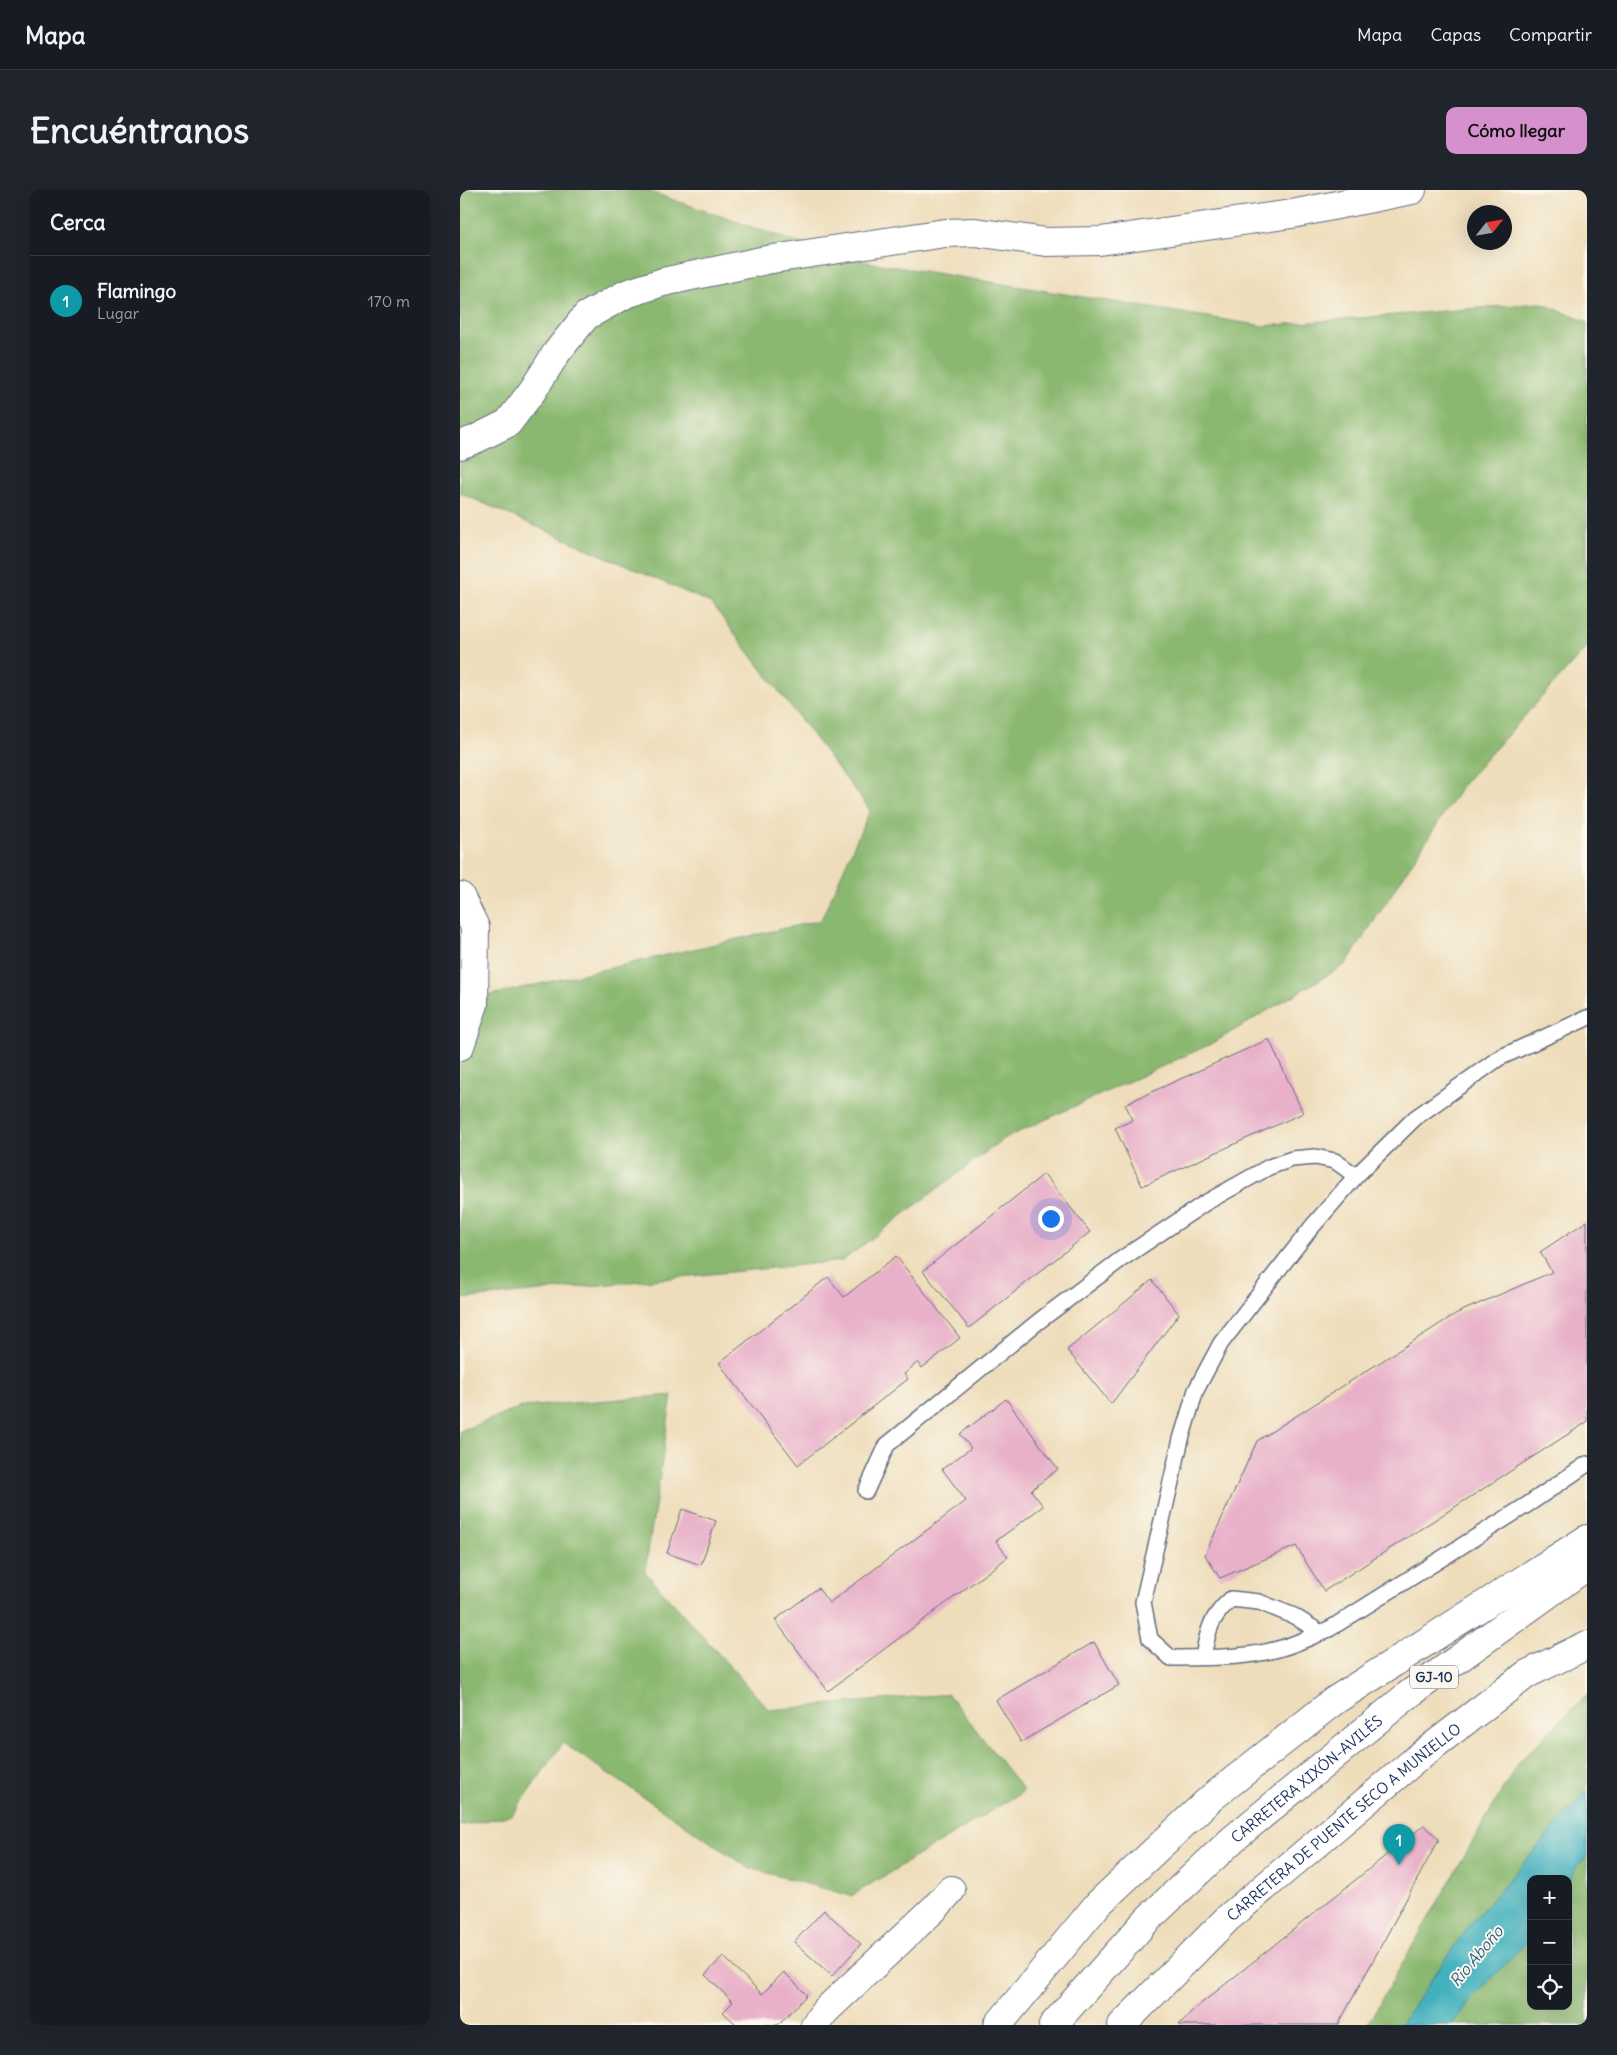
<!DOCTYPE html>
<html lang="es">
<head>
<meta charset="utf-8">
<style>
	:root { --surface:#171b24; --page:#20242c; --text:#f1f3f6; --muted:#9ea1a6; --line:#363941; --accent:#d690ce }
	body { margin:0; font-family:Delius,sans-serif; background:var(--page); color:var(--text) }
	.controls { position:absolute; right:15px; bottom:15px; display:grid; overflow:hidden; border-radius:10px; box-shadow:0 5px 20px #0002 }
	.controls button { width:45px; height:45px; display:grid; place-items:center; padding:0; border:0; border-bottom:1px solid var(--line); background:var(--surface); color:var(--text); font:25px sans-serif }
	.compass { position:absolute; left:1007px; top:15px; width:45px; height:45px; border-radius:50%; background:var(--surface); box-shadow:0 5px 20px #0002; rotate:59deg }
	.you { position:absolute; left:590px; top:1028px; width:18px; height:18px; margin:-12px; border:4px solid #fff; border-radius:50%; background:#1a73e8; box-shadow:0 0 0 8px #1a73e833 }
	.badge { display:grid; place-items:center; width:32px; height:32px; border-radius:50%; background:var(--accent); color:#fff; font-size:16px; font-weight:700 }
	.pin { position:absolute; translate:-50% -41px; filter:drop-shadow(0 1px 2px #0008) }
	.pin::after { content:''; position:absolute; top:26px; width:18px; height:15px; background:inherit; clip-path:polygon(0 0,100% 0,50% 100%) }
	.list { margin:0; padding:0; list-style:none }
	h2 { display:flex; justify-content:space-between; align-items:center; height:65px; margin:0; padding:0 20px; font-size:21px }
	h2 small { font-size:16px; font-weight:400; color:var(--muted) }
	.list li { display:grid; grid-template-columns:32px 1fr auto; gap:15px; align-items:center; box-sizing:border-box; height:90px; padding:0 20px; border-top:1px solid var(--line) }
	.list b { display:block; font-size:19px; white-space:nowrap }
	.list p { margin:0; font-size:16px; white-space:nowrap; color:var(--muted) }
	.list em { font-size:16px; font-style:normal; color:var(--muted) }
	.icon { flex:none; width:28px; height:28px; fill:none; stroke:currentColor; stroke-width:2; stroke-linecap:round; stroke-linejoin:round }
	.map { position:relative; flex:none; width:1127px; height:1835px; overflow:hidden; border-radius:10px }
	header { display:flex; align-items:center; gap:30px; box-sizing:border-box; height:70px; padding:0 25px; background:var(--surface); border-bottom:1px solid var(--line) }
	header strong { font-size:24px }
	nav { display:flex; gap:28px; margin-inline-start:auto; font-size:18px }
	.intro { display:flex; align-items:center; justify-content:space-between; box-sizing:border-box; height:120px; padding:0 30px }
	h1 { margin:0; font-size:35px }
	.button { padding:12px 22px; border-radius:10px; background:var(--accent); color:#111; font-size:18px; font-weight:700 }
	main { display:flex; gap:30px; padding:0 30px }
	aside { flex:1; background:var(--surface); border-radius:10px; box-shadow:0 5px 20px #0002 }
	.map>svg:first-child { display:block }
	.forest { fill:#8ab870; stroke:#527467; fill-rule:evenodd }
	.water { fill:#43b1be; stroke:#2f708e }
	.building { fill:#e8b1c9 }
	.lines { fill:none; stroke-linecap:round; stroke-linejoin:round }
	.service-casing { stroke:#656c7e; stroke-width:18 }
	.minor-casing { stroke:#656c7e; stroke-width:30 }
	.tertiary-casing { stroke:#656c7e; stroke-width:30 }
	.trunk-casing { stroke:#656c7e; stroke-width:30 }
	.service { stroke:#fff; stroke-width:15 }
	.minor { stroke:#fff; stroke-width:28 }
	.tertiary { stroke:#fff; stroke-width:28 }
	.trunk { stroke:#fff; stroke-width:28 }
	.labels { text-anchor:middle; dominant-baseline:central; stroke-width:4; stroke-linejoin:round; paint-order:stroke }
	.shield { fill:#fbf7ec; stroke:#5e6b89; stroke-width:1 }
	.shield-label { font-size:14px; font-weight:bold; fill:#1b2f5e }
	.street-label { font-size:15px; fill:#1b2f5e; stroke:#fbf7ec }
	.water-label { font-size:16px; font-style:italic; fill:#295c80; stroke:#fbf7ec }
</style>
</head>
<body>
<header>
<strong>Mapa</strong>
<nav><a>Mapa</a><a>Capas</a><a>Compartir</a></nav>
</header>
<div class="intro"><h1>Encuéntranos</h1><a class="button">Cómo llegar</a></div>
<main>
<aside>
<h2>Cerca<small></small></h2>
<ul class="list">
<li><span class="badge" style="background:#0f9aa8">1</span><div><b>Flamingo</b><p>Lugar</p></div><em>170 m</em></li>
</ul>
</aside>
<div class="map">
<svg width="1127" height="1835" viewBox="0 0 1127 1835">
	<rect width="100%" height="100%" fill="#fbf7ec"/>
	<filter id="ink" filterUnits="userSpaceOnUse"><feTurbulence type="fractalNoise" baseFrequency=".02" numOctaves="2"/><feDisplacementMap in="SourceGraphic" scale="10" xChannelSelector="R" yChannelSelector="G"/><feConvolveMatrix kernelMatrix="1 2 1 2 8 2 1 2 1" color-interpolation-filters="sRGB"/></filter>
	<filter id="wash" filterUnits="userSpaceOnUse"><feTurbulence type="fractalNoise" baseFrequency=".0096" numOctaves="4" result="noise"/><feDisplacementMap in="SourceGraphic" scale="20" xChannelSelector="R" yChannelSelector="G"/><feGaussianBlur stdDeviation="1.12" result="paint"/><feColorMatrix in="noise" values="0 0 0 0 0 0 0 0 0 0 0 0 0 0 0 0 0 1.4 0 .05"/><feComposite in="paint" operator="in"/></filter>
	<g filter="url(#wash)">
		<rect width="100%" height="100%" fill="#eeddba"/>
		<path class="forest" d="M0,0H185L382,68L803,136L1081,113L1127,132V457L1004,593L886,774L753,853L543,949L382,1071L0,1109V812L361,730L410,620L251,413L0,303Z
			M212,1205L185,1382L309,1520L488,1504L564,1601L391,1706L289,1678L103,1553L52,1625L0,1636V1241L62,1217Z
			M1127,1504V1835H907L1058,1573ZM1071,1689H1108V1816H1071Z"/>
		<path class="water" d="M1127,1601V1667L1117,1676L1108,1692V1689H1071V1748L1013,1807L993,1835H940L1009,1735Z"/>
		<g id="blocks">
			<path class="building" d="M809,849L843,923L682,996L655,938L673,930L665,914Z
				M584,984L630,1042L509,1138L463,1081Z
				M1127,1031V1232L864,1401L836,1356L760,1388L745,1365L797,1251L997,1123L1092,1082L1080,1062Z
				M436,1066L500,1148L462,1178L458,1172L444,1184L448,1189L338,1275L259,1173L368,1087L384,1107Z
				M692,1090L719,1124L651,1214L607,1160Z
				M546,1209L598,1279L571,1300L583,1316L536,1351L548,1367L368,1501L315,1430L358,1398L369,1413L506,1311L482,1279L511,1258L500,1244Z
				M222,1319L256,1331L241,1375L207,1363Z
				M634,1452L659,1495L561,1552L536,1510Z
				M964,1635L979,1649L878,1835H719L733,1820Z
				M364,1720L401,1754L372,1786L334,1752Z
				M263,1766L302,1804L324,1782L347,1805L318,1835H277L263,1822L273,1812L245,1785Z"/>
		</g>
	</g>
	<g filter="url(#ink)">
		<use href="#blocks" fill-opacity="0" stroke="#656c7e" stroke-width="1"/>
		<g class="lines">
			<defs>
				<path id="service" d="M1127,828L1039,868L955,928L896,986L851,1038L761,1153L736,1200L721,1249L683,1412L690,1449L711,1468C746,1467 783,1469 818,1459C836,1454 854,1446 871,1438L1070,1313L1127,1274
					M406,1301L427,1255L579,1131L660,1070L745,1013L809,977L832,969L855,967L875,971L896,986
					M743,1467C748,1440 750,1428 771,1409L799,1412L834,1426L861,1443"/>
				<path id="minor" d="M0,255L16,249L48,233L73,200L97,162L126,126L166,104L203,92L306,70L485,43L515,42L586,52L640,51L832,24L952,0
					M0,706L15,737L14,814L0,856
					M355,1835L365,1821L476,1717L491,1700"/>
				<g id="tertiary">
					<path d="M538,1835L638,1714L750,1609L874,1511"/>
					<path id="s1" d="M662,1835L768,1728L961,1565L1067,1484L1127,1455"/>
				</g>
				<g id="trunk">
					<path d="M874,1511L1127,1349"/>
					<path id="s2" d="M593,1835L687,1730L773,1649L948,1505L1127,1376"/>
				</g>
			</defs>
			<use href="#service" class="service-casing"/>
			<use href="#minor" class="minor-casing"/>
			<use href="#tertiary" class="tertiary-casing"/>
			<use href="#trunk" class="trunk-casing"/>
			<use href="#service" class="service"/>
			<use href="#minor" class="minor"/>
			<use href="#tertiary" class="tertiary"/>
			<use href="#trunk" class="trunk"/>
		</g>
	</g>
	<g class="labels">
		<rect class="shield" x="950" y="1475.5" width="48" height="23" rx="4"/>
		<g class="shield-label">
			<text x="974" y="1487">GJ-10</text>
		</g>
		<g class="street-label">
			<text stroke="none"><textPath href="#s2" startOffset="354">CARRETERA XIXÓN-AVILÉS</textPath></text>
			<text stroke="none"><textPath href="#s1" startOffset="301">CARRETERA DE PUENTE SECO A MUNIELLO</textPath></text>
		</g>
		<g class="water-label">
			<text transform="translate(1016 1766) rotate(-50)">Rio Aboño</text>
		</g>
	</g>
</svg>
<div class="controls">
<button>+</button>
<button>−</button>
<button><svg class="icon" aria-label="locate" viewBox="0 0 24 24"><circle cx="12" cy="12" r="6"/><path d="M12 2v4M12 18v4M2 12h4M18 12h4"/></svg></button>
</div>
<svg class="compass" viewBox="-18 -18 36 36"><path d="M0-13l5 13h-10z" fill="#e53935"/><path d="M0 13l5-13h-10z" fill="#9ea1a6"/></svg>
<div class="you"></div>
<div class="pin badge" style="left:939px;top:1675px;background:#0f9aa8">1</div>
</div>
</main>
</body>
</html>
